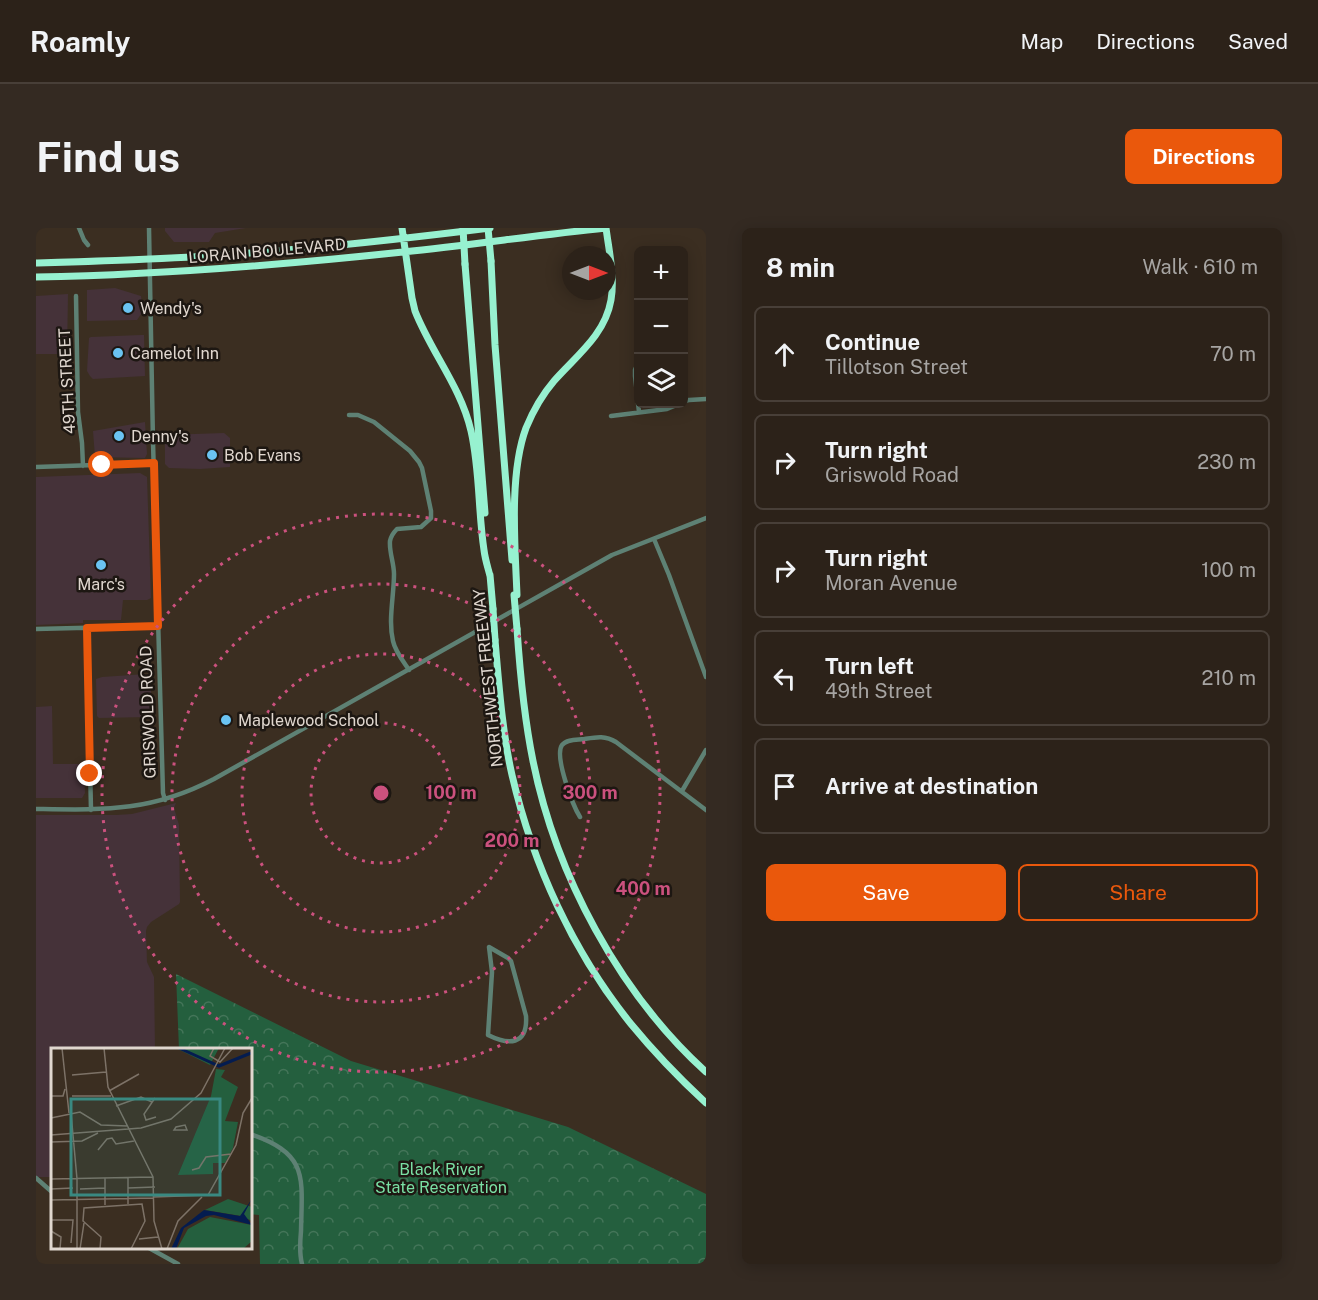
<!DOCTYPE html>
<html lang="en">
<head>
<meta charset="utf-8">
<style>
	:root { --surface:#2c2219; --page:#342a22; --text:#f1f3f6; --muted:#a6a4a2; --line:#483f38; --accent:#ea580c }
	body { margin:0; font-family:"Public Sans",sans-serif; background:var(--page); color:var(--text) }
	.controls { position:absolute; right:18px; top:18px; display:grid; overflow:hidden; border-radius:9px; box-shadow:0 3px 15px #0003 }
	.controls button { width:54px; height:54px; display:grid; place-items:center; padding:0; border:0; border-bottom:2px solid var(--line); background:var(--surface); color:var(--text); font:30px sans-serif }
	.compass { position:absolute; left:526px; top:18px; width:54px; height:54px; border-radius:50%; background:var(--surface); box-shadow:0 3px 15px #0003; rotate:90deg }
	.stop { position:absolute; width:18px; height:18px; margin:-14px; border:4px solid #ea580c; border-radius:50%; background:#fff }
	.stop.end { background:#ea580c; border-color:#fff; box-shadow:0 2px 6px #0008 }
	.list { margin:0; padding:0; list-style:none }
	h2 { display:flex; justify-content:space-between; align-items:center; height:78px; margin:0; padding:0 24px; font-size:26px }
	h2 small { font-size:20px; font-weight:400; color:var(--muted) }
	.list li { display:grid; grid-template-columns:39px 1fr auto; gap:18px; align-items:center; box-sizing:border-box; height:96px; margin:0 12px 12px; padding:0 12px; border:2px solid var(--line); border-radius:9px }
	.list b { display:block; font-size:22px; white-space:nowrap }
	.list p { margin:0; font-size:20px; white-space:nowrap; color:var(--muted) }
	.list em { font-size:20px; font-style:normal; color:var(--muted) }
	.actions { display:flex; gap:12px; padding:18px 24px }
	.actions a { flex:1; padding:14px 0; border:2px solid var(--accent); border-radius:9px; text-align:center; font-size:21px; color:var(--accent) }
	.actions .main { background:var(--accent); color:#fff }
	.icon { flex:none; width:33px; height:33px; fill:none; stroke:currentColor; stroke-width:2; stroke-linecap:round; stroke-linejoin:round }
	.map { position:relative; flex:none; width:670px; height:1036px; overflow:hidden; border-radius:9px }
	header { display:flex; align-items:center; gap:36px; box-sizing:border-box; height:84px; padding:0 30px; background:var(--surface); border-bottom:2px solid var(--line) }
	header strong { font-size:28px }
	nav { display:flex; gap:33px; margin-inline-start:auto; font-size:21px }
	.intro { display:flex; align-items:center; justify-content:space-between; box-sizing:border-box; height:144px; padding:0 36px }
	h1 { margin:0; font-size:42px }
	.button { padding:15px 27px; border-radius:9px; background:var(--accent); color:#fff; font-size:21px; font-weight:700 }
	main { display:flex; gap:36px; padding:0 36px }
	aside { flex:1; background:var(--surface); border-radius:9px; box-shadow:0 3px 15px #0003 }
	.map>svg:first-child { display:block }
	.commercial { fill:#453239 }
	.forest { fill:url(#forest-crowns) }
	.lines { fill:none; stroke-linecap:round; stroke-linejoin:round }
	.minor { stroke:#5e8174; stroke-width:4.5 }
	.highway { stroke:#97f1d0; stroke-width:7 }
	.highway-bridge { stroke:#97f1d0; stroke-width:7 }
	.route { stroke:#ea580c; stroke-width:8 }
	.ring { fill:none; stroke:#cb517e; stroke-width:3; stroke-dasharray:3 6 }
	.poi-dot { fill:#6ac3f2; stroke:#1d1712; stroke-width:2 }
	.labels { text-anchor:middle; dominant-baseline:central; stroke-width:5; stroke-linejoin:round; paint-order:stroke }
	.street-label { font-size:16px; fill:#e0d7cf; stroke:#1d1712 }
	.poi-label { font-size:16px; fill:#e0d7cf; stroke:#1d1712; text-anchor:start }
	.park-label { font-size:16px; fill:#7ae0a4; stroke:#1d1712 }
	.inset-river { fill:none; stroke:#041c50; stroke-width:3 }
	.inset-road { fill:none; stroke:#7d7267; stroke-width:1.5 }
	.view { fill:#398981; fill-opacity:0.15; stroke:#398981; stroke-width:3 }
	.inset-edge { fill:none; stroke:#e0d7cf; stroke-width:3 }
	.centre { fill:#cb517e; stroke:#1d1712; stroke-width:3 }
	.ring-label { font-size:18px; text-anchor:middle; font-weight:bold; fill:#cb517e; stroke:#1d1712; stroke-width:5; stroke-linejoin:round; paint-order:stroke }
</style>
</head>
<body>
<header>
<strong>Roamly</strong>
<nav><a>Map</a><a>Directions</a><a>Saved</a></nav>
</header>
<div class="intro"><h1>Find us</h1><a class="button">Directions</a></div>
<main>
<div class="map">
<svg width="670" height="1036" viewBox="0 0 670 1036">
	<defs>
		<pattern id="forest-crowns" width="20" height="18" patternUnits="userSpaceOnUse" patternTransform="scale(1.5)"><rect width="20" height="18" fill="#245f3e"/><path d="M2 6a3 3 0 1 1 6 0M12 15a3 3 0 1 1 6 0" fill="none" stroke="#447559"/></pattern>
	</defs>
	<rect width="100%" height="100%" fill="#3b2e21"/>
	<path class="commercial" d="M129,0H210L179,5L173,14H138L129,3Z
		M79,60L105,68L107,83L101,92L51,93V62Z
		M32,66L31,126H0V68Z
		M105,107H108L109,148L57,151L54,148L51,143L53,110L55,109Z
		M109,194L111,226L109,230L59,229L57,203Z
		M188,205L194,210V239L164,241L133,240L129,236V207Z
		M104,245L111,249L115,370L111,372H87L85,392H47V395L0,397V249Z
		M110,446L115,451V485L112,489L63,490L61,488L60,451L66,449Z
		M16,478L17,536H45L48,538L49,565L46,570H0V479Z
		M140,575L138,580L143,597L144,674L143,676L115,694L111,699L110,703L111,734L118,749L119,821L16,822V949H2L0,947V587H80L96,586Z"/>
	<path class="forest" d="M140,746L315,833L532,899L670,966V1036H224L223,987L214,986V822L143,821Z"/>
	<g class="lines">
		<path class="minor" d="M43,0L48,12L52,17
			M113,0L117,214L127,565L129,572
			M40,68L42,184L46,215L47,238
			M602,135L599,142V148L603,184
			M648,173L653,172L670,171
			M313,187H322L338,194L374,223L383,234L386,240L395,283V290L385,299L361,301C357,305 355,308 354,313C353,324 358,335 358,346C358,368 352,392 357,413C359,423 367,433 373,442
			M575,188L631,181L643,176
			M0,239L118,235
			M618,311L633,347L670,449
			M51,400L55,582
			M0,401L122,398
			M646,563L670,522
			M0,581C68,582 115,584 178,551L576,327L670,290
			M544,589C537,578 518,528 526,517C531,511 541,512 548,511C560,509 569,507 580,514L670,582
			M453,719L472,730L475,733L490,788C492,818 472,817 452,807L456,744Z
			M214,906C273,926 266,949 265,1003C264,1014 263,1025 266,1036
			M0,950L16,964
			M113,1020L142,1036"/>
		<path class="highway" d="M366,0L376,70L379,83C395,124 425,159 435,203C444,242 442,283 448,322C449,331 452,340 454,348
			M455,33L459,117L476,332
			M0,35C71,33 143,31 214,25C294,19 374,10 454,0
			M429,36L449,285
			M0,49C123,47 245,37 367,24C435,17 502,7 570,0
			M454,347L457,381
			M481,367C479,317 473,246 490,200C497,183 506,167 518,153C540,128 569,107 575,72C579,49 573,23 570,0
			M481,401C484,445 488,489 497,533C520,647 583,765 670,844
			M459,412C463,457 466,503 476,547C497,637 537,724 595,796C618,824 643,850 670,875"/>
		<path class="highway-bridge" d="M427,0L429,36
			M452,0L455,33
			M478,367L481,401
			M457,381L459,412"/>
	</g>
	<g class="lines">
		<path class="route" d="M54,546L51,400L122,398L118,235L66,237"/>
	</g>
	<g class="ring">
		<circle cx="345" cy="565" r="70"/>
		<circle cx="345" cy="565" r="139"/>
		<circle cx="345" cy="565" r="209"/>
		<circle cx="345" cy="565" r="279"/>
	</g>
	<g class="poi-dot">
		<circle cx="92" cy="80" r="6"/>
		<circle cx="82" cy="125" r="6"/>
		<circle cx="83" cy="208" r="6"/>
		<circle cx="176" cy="227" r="6"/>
		<circle cx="65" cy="337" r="6"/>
		<circle cx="190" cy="492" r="6"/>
	</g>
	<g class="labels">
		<g class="street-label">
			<text transform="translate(231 23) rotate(-5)">LORAIN BOULEVARD</text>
			<text transform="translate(31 153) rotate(-93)">49TH STREET</text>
			<text transform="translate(452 450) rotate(-96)">NORTHWEST FREEWAY</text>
			<text transform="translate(112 484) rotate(-92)">GRISWOLD ROAD</text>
		</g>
		<g class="poi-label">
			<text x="104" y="80">Wendy's</text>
			<text x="94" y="125">Camelot Inn</text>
			<text x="95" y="208">Denny's</text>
			<text x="188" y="227">Bob Evans</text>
			<text x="65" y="356" text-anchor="middle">Marc's</text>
			<text x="202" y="492">Maplewood School</text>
		</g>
		<g class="park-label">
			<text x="405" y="941">Black River<tspan x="405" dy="18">State Reservation</tspan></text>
		</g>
	</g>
	<g transform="translate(15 820)">
		<rect width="201" height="201" fill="#3b2e21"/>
		<path d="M177,151L201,159V173L190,168L154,162ZM159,169L201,177V193L192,201H126L137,181Z" fill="#245f3e"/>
		<path d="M125,0H168L159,17ZM165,21L174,22L170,29L187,39L174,73L187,74L182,100L174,115H162V126L127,127L160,48Z" fill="#245f3e"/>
		<path d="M201,151L193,166L201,177L163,167L155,168L133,180L125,201H120L130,180L153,162L189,168Z" fill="#041c50"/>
		<path class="inset-river" d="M128,0L168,18L200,5"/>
		<path class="inset-road" d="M11,0L18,65M53,0L57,39L102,129L103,173L111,201M163,0L159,8L169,14L182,0M21,27L55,24M58,43L88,26M0,48H12L14,41M21,48H60M104,50L93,66L95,72L105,69M65,58L90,49L101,54M20,65L26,131V201M0,70L29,64L50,77L77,78M134,77L136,82H123L125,79ZM0,87L90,80L120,71L150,45L174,0M0,94L31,93L47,85M47,102L56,91L61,90L65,96L83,93M141,122L148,120L155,109L180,106M54,130V157M77,130V156M0,131L102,129M77,140L104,139M0,141L22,140M29,141L54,140M103,149L157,147L185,97L192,65L201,50M0,152L103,150M0,172H22L20,195M0,183L10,189L9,201M88,191L107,189M29,201L33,175M49,201L50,189L32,173L33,160L91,156L94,173L80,201M116,201L127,173L151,149"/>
		<path class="view" d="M20,51H169V147H20Z"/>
		<rect width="201" height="201" class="inset-edge"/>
	</g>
	<circle cx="345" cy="565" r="9" class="centre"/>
	<g class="ring-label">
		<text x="415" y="571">100 m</text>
		<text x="554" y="571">300 m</text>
		<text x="476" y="619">200 m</text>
		<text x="607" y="667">400 m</text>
	</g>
</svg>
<div class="controls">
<button>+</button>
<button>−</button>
<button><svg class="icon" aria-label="layers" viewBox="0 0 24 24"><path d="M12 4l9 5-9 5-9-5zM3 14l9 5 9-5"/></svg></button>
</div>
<svg class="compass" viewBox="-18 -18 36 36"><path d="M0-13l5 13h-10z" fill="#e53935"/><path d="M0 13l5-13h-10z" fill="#a6a4a2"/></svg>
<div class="stop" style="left:66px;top:237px"></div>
<div class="stop end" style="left:54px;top:546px"></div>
</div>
<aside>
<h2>8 min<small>Walk · 610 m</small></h2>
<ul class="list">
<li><svg class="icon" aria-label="ahead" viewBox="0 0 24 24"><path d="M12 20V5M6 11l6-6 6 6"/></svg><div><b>Continue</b><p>Tillotson Street</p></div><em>70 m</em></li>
<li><svg class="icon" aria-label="right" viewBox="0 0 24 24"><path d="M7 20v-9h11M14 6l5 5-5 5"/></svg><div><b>Turn right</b><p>Griswold Road</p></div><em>230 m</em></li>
<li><svg class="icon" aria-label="right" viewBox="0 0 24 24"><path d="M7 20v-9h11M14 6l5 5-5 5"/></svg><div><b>Turn right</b><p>Moran Avenue</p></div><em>100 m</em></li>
<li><svg class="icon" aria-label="left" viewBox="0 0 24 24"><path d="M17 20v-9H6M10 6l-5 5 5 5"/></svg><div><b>Turn left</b><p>49th Street</p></div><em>210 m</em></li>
<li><svg class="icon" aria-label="arrive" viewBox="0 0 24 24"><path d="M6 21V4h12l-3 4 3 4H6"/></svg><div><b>Arrive at destination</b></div></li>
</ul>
<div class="actions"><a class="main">Save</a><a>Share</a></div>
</aside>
</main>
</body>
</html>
